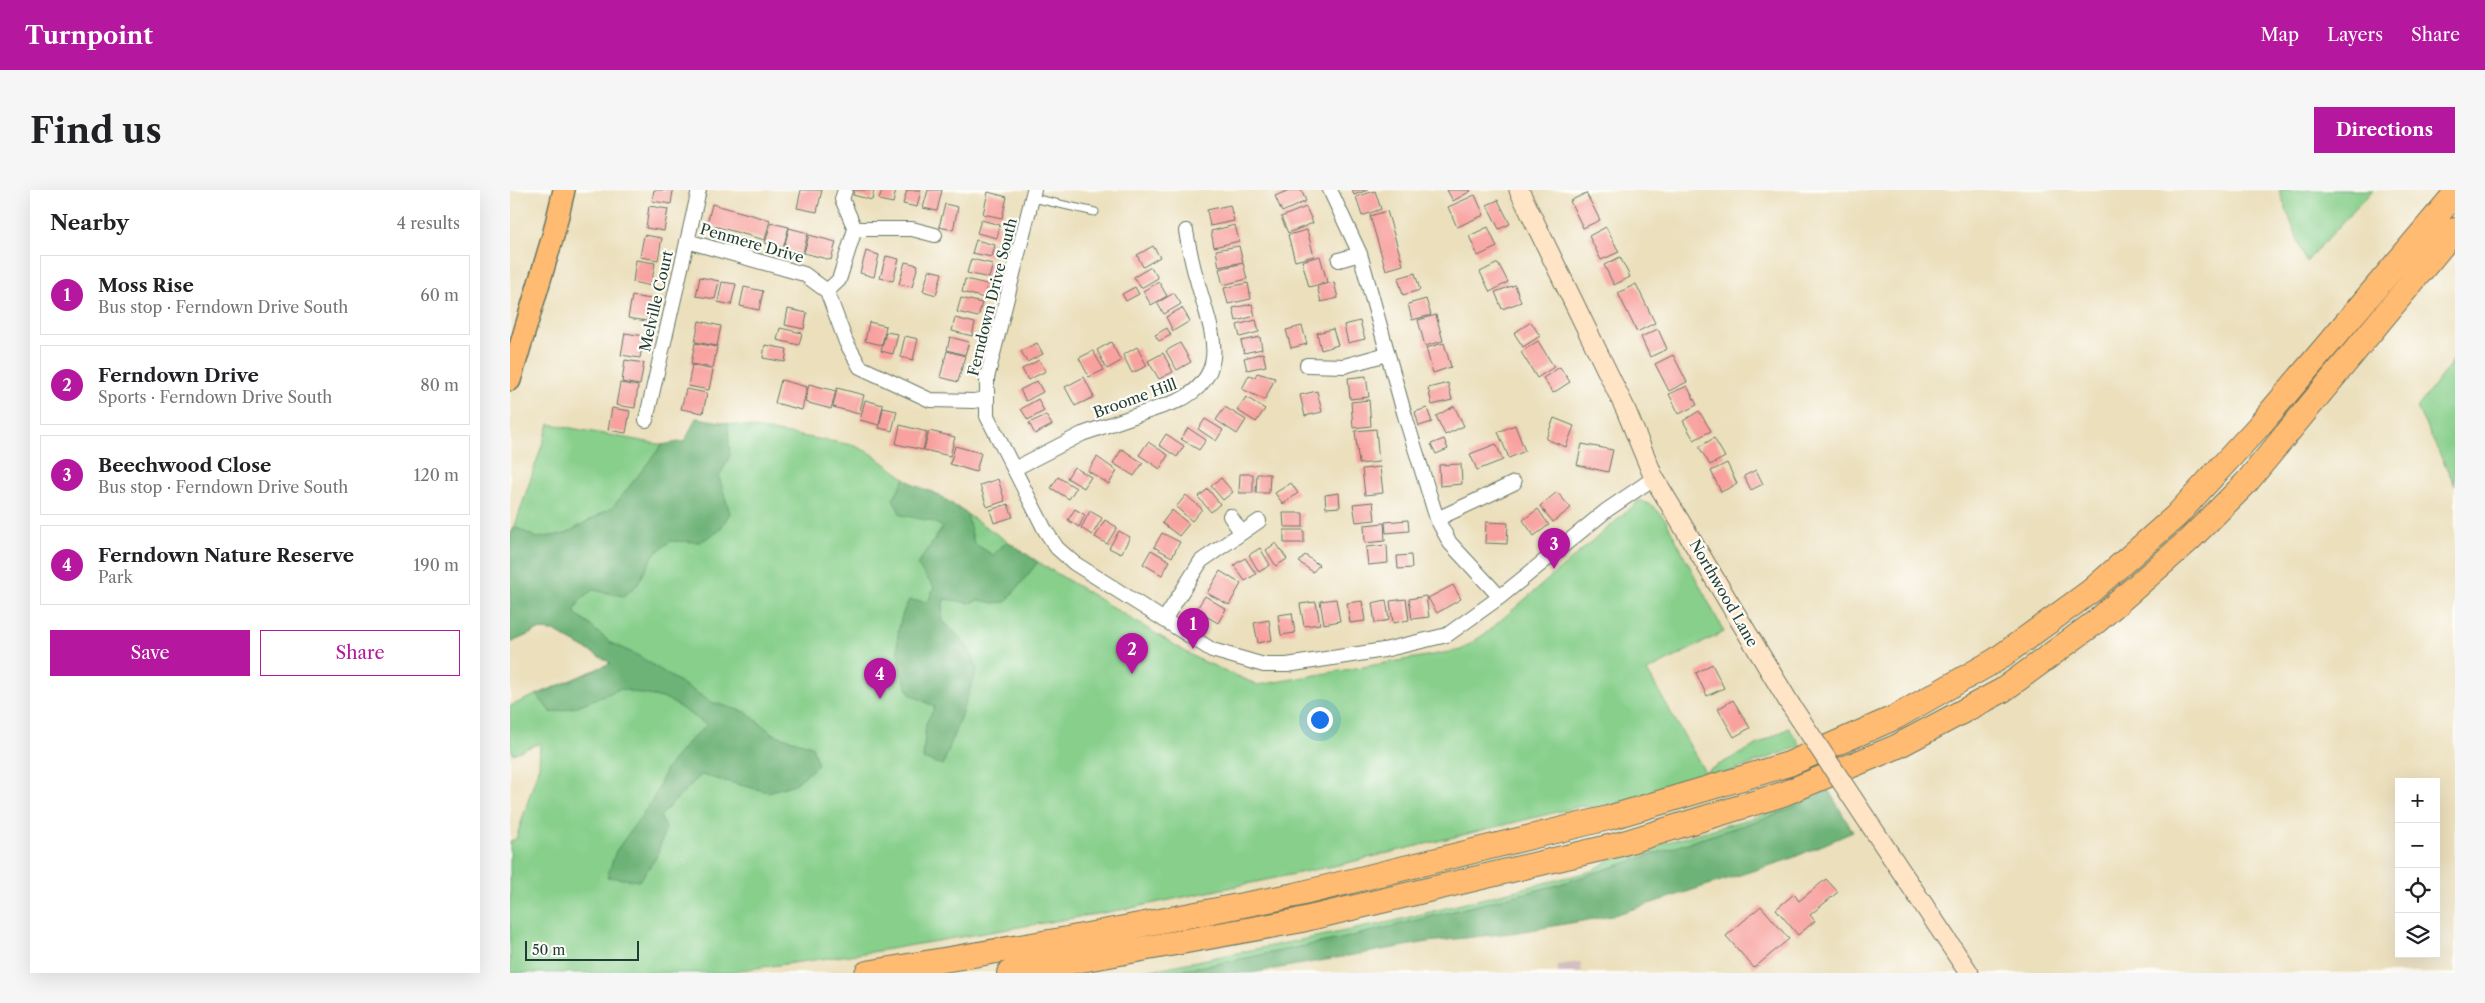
<!DOCTYPE html>
<html lang="en">
<head>
<meta charset="utf-8">
<style>
	:root { --surface:#fff; --page:#f6f6f6; --text:#202124; --muted:#757577; --line:#e0e0e0; --accent:#b5179e }
	body { margin:0; font-family:"Libre Caslon Text",serif; background:var(--page); color:var(--text) }
	.controls { position:absolute; right:15px; bottom:15px; display:grid; overflow:hidden; border-radius:0px; box-shadow:0 5px 20px #0002 }
	.controls button { width:45px; height:45px; display:grid; place-items:center; padding:0; border:0; border-bottom:1px solid var(--line); background:var(--surface); color:var(--text); font:25px sans-serif }
	.scale { position:absolute; left:15px; bottom:12px; width:114px; box-sizing:border-box; padding-left:5px; border:2px solid #1f3d34; border-top:0; font-size:14px; line-height:18px; white-space:nowrap; color:#1f3d34; -webkit-text-stroke:4px #fdfcf7; paint-order:stroke }
	.you { position:absolute; left:809px; top:529px; width:18px; height:18px; margin:-12px; border:4px solid #fff; border-radius:50%; background:#1a73e8; box-shadow:0 0 0 8px #1a73e833 }
	.badge { display:grid; place-items:center; width:32px; height:32px; border-radius:50%; background:var(--accent); color:#fff; font-size:16px; font-weight:700 }
	.pin { position:absolute; translate:-50% -41px; filter:drop-shadow(0 1px 2px #0008) }
	.pin::after { content:''; position:absolute; top:26px; width:18px; height:15px; background:inherit; clip-path:polygon(0 0,100% 0,50% 100%) }
	.list { margin:0; padding:0; list-style:none }
	h2 { display:flex; justify-content:space-between; align-items:center; height:65px; margin:0; padding:0 20px; font-size:21px }
	h2 small { font-size:16px; font-weight:400; color:var(--muted) }
	.list li { display:grid; grid-template-columns:32px 1fr auto; gap:15px; align-items:center; box-sizing:border-box; height:80px; margin:0 10px 10px; padding:0 10px; border:1px solid var(--line); border-radius:0px }
	.list b { display:block; font-size:19px; white-space:nowrap }
	.list p { margin:0; font-size:16px; white-space:nowrap; color:var(--muted) }
	.list em { font-size:16px; font-style:normal; color:var(--muted) }
	.actions { display:flex; gap:10px; padding:15px 20px }
	.actions a { flex:1; padding:11px 0; border:1px solid var(--accent); border-radius:0px; text-align:center; font-size:18px; color:var(--accent) }
	.actions .main { background:var(--accent); color:#fff }
	.icon { flex:none; width:28px; height:28px; fill:none; stroke:currentColor; stroke-width:2; stroke-linecap:round; stroke-linejoin:round }
	.map { position:relative; flex:none; width:1945px; height:783px; overflow:hidden; border-radius:0px }
	header { display:flex; align-items:center; gap:30px; box-sizing:border-box; height:70px; padding:0 25px; background:var(--accent); color:#fff }
	header strong { font-size:24px }
	nav { display:flex; gap:28px; margin-inline-start:auto; font-size:18px }
	.intro { display:flex; align-items:center; justify-content:space-between; box-sizing:border-box; height:120px; padding:0 30px }
	h1 { margin:0; font-size:35px }
	.button { padding:12px 22px; border-radius:0px; background:var(--accent); color:#fff; font-size:18px; font-weight:700 }
	main { display:flex; gap:30px; padding:0 30px }
	aside { flex:1; background:var(--surface); border-radius:0px; box-shadow:0 5px 20px #0002 }
	.map>svg:first-child { display:block }
	.industrial { fill:#d2bfc0 }
	.green { fill:#87cf8b; stroke:#538660 }
	.forest { fill:#6db277; stroke:#467856 }
	.building { fill:#f8a19f }
	.lines { fill:none; stroke-linecap:round; stroke-linejoin:round }
	.lane-casing { stroke:#667664; stroke-width:9 }
	.street-casing { stroke:#667664; stroke-width:16 }
	.secondary-casing { stroke:#667664; stroke-width:21 }
	.primary-casing { stroke:#667664; stroke-width:24 }
	.highway-casing { stroke:#667664; stroke-width:26 }
	.lane { stroke:#fff; stroke-width:7 }
	.street { stroke:#fff; stroke-width:14 }
	.secondary { stroke:#ffe4c6; stroke-width:19 }
	.primary { stroke:#ffbb71; stroke-width:21 }
	.highway { stroke:#ffbb71; stroke-width:24 }
	.secondary-bridge-casing { stroke:#667664; stroke-width:21; stroke-linecap:butt }
	.secondary-bridge { stroke:#ffe4c6; stroke-width:19 }
	.labels { text-anchor:middle; dominant-baseline:central; stroke-width:4.5; stroke-linejoin:round; paint-order:stroke }
	.street-label { font-size:15px; fill:#1f3d34; stroke:#fdfcf7 }
</style>
</head>
<body>
<header>
<strong>Turnpoint</strong>
<nav><a>Map</a><a>Layers</a><a>Share</a></nav>
</header>
<div class="intro"><h1>Find us</h1><a class="button">Directions</a></div>
<main>
<aside>
<h2>Nearby<small>4 results</small></h2>
<ul class="list">
<li><span class="badge">1</span><div><b>Moss Rise</b><p>Bus stop · Ferndown Drive South</p></div><em>60 m</em></li>
<li><span class="badge">2</span><div><b>Ferndown Drive</b><p>Sports · Ferndown Drive South</p></div><em>80 m</em></li>
<li><span class="badge">3</span><div><b>Beechwood Close</b><p>Bus stop · Ferndown Drive South</p></div><em>120 m</em></li>
<li><span class="badge">4</span><div><b>Ferndown Nature Reserve</b><p>Park</p></div><em>190 m</em></li>
</ul>
<div class="actions"><a class="main">Save</a><a>Share</a></div>
</aside>
<div class="map">
<svg width="1945" height="783" viewBox="0 0 1945 783">
	<rect width="100%" height="100%" fill="#fdfcf7"/>
	<filter id="ink" filterUnits="userSpaceOnUse"><feTurbulence type="fractalNoise" baseFrequency=".02" numOctaves="2"/><feDisplacementMap in="SourceGraphic" scale="10" xChannelSelector="R" yChannelSelector="G"/><feConvolveMatrix kernelMatrix="1 2 1 2 8 2 1 2 1" color-interpolation-filters="sRGB"/></filter>
	<filter id="wash" filterUnits="userSpaceOnUse"><feTurbulence type="fractalNoise" baseFrequency=".0096" numOctaves="4" result="noise"/><feDisplacementMap in="SourceGraphic" scale="20" xChannelSelector="R" yChannelSelector="G"/><feGaussianBlur stdDeviation="1.12" result="paint"/><feColorMatrix in="noise" values="0 0 0 0 0 0 0 0 0 0 0 0 0 0 0 0 0 1.4 0 .05"/><feComposite in="paint" operator="in"/></filter>
	<g filter="url(#wash)">
		<rect width="100%" height="100%" fill="#ebdfbc"/>
		<path class="industrial" d="M1071,772L1072,783H1048L1047,775Z"/>
		<path class="green" d="M1769,0H1863L1796,72Z
			M1945,168V295L1907,218Z
			M186,228L343,255L362,264L404,295L427,304L528,372L686,468L748,495L951,460L976,443L1130,310L1144,317L1155,329L1214,442L1137,481L1195,582L1279,538L1291,556L1203,588L1092,620L1072,616L833,674L616,719L362,762L231,780L221,783H0V651L6,649L29,576L30,553L3,564L0,553V516L101,473L44,441L28,440L0,453V345L5,336L39,234L181,260Z
			M1316,598L1319,601L1265,625L1044,696L835,748L706,774L652,783H627L880,732L1082,681L1104,667L1257,624Z"/>
		<path class="forest" d="M186,228L218,233L220,266L209,287L220,323L209,341L190,352L161,351L144,364L128,394L114,406L82,400L69,412L64,422L101,453L127,465L201,512L236,522L263,544L302,556L308,575L285,594L258,602L191,585L150,626L156,638L146,668L129,691L97,687L106,661L144,608L156,579L178,552L197,535L157,509L110,499L65,517L41,523L27,505L101,473L44,441L28,440L0,453V345L5,337L27,348L55,344L103,317L152,255L175,251Z
			M395,288L404,295L427,304L457,324L464,353L483,365L497,351L528,372L496,412L484,413L469,410L460,413L434,409L431,430C448,444 462,459 467,480L433,575L413,569L416,533L425,517L400,504C385,472 382,441 399,410L418,412L424,397L407,375L433,337L421,331L391,325L383,309Z
			M1319,601L1343,642L1280,669L1101,726L1009,742L918,752L741,783H652L706,774L835,748L1044,696L1265,625Z"/>
		<g id="blocks">
			<path class="building" d="M144,0H163L161,14L142,11Z
				M291,0H312L307,22L287,18Z
				M344,0H364L362,10L343,5Z
				M372,0H386L383,13L369,10Z
				M397,0H411L407,17L393,14Z
				M418,0H432L427,21L413,18Z
				M779,0H791L796,11L772,22L765,6Z
				M842,0H858L844,5Z
				M937,0H960L961,1L943,11Z
				M865,1L871,19L852,26L846,7Z
				M478,2L497,7L492,28L473,24Z
				M1076,3L1090,30L1073,38L1060,11Z
				M965,5L974,25L947,37L938,17Z
				M988,10L1000,34L989,39L977,15Z
				M202,14L260,30L255,50L197,34Z
				M435,14L448,17L443,40L429,37Z
				M720,15L724,31L700,36L697,20Z
				M139,16L158,19L154,41L136,38Z
				M796,17L803,33L778,43L771,27Z
				M877,21L893,75L876,80L860,26Z
				M471,30L490,35L487,48L467,43Z
				M261,33L279,37L273,58L255,53Z
				M725,35L729,51L704,57L701,41Z
				M978,37L987,57L968,66L959,46Z
				M1096,37L1109,62L1091,70L1079,46Z
				M279,38L298,43L293,63L274,58Z
				M797,40L804,66L785,71L778,45Z
				M134,45L152,48L148,70L130,67Z
				M299,45L326,52L321,70L294,63Z
				M466,50L485,55L482,67L462,63Z
				M643,56L650,67L633,77L627,65Z
				M729,56L733,72L709,77L706,60Z
				M356,61L369,65L364,87L350,83Z
				M376,66L389,69L383,91L370,88Z
				M810,66L817,92L799,97L792,71Z
				M1110,67L1120,87L1104,95L1094,75Z
				M461,69L483,74L479,88L457,83Z
				M126,70L145,73L141,96L123,92Z
				M395,72L408,75L402,97L389,94Z
				M733,73L737,89L713,95L709,79Z
				M988,73L998,92L980,102L970,82Z
				M641,77L648,88L631,98L624,87Z
				M419,80L432,83L426,105L413,101Z
				M905,83L910,100L893,105L888,88Z
				M190,87L209,91L205,109L186,106Z
				M455,89L477,94L474,108L452,102Z
				M212,92L226,94L221,115L208,112Z
				M649,92L657,106L641,115L633,101Z
				M824,92L828,108L811,112L807,96Z
				M738,93L741,109L718,114L714,98Z
				M1126,94L1145,133L1127,142L1108,103Z
				M1005,95L1011,112L992,119L985,102Z
				M234,97L253,101L249,120L230,116Z
				M625,97L629,104L616,111L612,104Z
				M664,103L671,114L654,124L647,113Z
				M122,106L141,109L137,131L118,128Z
				M451,108L472,113L468,127L447,122Z
				M916,109L921,125L902,130L898,114Z
				M742,114L745,126L726,131L723,118Z
				M672,118L680,131L663,141L656,127Z
				M278,119L297,123L294,139L275,135Z
				M926,125L933,151L915,156L908,130Z
				M445,128L465,133L462,146L442,141Z
				M746,130L749,142L730,147L727,135Z
				M189,131L211,136L207,156L185,152Z
				M850,131L855,149L838,153L834,135Z
				M359,132L376,136L372,155L355,151Z
				M1021,132L1030,146L1013,157L1004,143Z
				M792,136L797,154L781,158L776,140Z
				M270,138L292,143L289,155L267,150Z
				M657,138L661,145L649,151L645,145Z
				M823,139L828,155L811,160L807,143Z
				M1148,139L1157,159L1140,167L1131,147Z
				M376,142L388,144L383,164L371,161Z
				M115,143L134,146L130,168L111,165Z
				M395,146L408,149L403,170L390,167Z
				M440,147L459,152L455,165L437,160Z
				M750,147L752,159L734,163L731,151Z
				M1028,151L1044,177L1027,188L1011,162Z
				M601,152L611,171L597,179L587,160Z
				M185,153L207,157L203,178L181,174Z
				M527,153L533,164L517,172L511,161Z
				M670,153L681,172L667,180L656,161Z
				M934,153L941,177L923,183L916,158Z
				M255,155L277,159L275,172L253,168Z
				M627,157L637,176L622,183L613,165Z
				M437,161L455,166L448,192L430,187Z
				M583,161L594,180L579,187L569,168Z
				M653,163L663,182L649,189L638,171Z
				M753,163L756,176L737,180L734,168Z
				M1163,165L1177,192L1159,201L1145,174Z
				M115,170L134,173L130,195L112,192Z
				M529,170L536,181L518,190L512,179Z
				M182,175L203,180L199,200L178,196Z
				M1050,177L1060,192L1043,203L1033,188Z
				M747,183L765,188L755,210L732,199L739,185L745,187Z
				M856,186L859,207L840,209L838,188Z
				M574,187L584,207L565,216L555,197Z
				M271,190L297,197L292,220L265,213Z
				M527,191L533,202L516,211L510,200Z
				M110,193L128,196L125,218L106,215Z
				M938,193L942,210L922,215L918,198Z
				M299,194L326,201L321,219L295,212Z
				M1177,196L1187,215L1169,224L1159,204Z
				M327,198L354,205L349,224L323,217Z
				M176,199L197,203L193,223L171,219Z
				M807,201L812,222L795,226L790,205Z
				M736,207L755,219L746,232L727,220Z
				M528,209L534,221L518,230L511,219Z
				M355,210L373,215L369,235L350,230Z
				M859,210L861,236L843,238L841,212Z
				M944,216L954,236L935,245L926,226Z
				M715,217L736,230L727,244L706,230Z
				M102,218L120,221L116,243L98,240Z
				M373,218L387,221L382,241L369,238Z
				M917,218L922,232L909,236L905,222Z
				M1189,221L1201,241L1184,250L1173,231Z
				M536,225L542,235L525,244L519,233Z
				M1044,228L1064,236L1056,257L1036,249Z
				M695,229L713,240L706,251L688,239Z
				M390,235L417,242L413,260L386,254Z
				M1005,235L1015,261L999,268L988,242Z
				M678,238L696,250L689,260L671,249Z
				M866,239L869,272L849,274L845,241Z
				M419,241L445,247L440,266L414,260Z
				M656,244L674,256L667,267L649,255Z
				M1204,248L1215,267L1200,275L1189,257Z
				M934,249L938,259L926,264L921,254Z
				M638,252L658,265L650,279L629,265Z
				M986,254L993,270L967,280L960,264Z
				M1072,254L1103,260L1098,282L1067,275Z
				M445,256L471,263L466,282L440,274Z
				M612,259L633,273L624,286L603,273Z
				M587,267L607,281L599,294L578,281Z
				M1217,273L1227,294L1211,302L1201,281Z
				M951,274L952,294L930,296L929,275Z
				M564,277L581,287L574,298L557,288Z
				M870,277L873,303L855,305L852,279Z
				M1246,280L1253,294L1241,300L1234,286Z
				M730,284H743V303H729Z
				M747,284H760L759,303H746Z
				M548,287L566,298L559,309L541,298Z
				M711,288L723,302L713,310L701,296Z
				M488,289L495,311L477,317L470,295Z
				M781,293L788,303L773,314L765,303Z
				M698,299L710,314L701,322L688,307Z
				M1047,302L1061,318L1043,332L1030,316Z
				M829,303L830,317L816,318L815,305Z
				M676,305L692,319L682,331L666,317Z
				M863,312L865,330L846,332L843,314Z
				M498,314L503,327L484,333L480,320Z
				M565,319L575,325L569,337L558,330Z
				M1028,319L1039,335L1024,346L1013,330Z
				M662,320L679,334L669,346L652,333Z
				M580,321L592,328L582,345L571,338Z
				M773,323H793V337H774Z
				M595,330L607,337L597,354L585,347Z
				M898,330L899,341L876,343L875,332Z
				M976,332L998,333L997,354L975,353Z
				M874,333L875,351L855,353L854,335Z
				M774,340H794V353H774Z
				M609,341L620,347L611,364L599,358Z
				M652,343L670,352L662,367L644,357Z
				M766,353L777,369L766,376L756,360Z
				M877,355L878,373L858,375L856,357Z
				M750,358L760,375L749,382L739,365Z
				M641,360L660,371L652,385L633,374Z
				M795,365L809,375L803,382L789,372Z
				M901,365L902,378L888,379L887,366Z
				M735,368L746,384L735,391L724,375Z
				M710,381L731,394L719,415L697,403Z
				M943,395L951,409L927,423L918,408Z
				M695,406L716,419L708,433L686,420Z
				M916,406L919,427L902,429L899,409Z
				M826,409L830,431L814,434L810,411Z
				M896,409L899,430L883,433L880,411Z
				M876,410L879,430L865,433L862,413Z
				M852,411L855,431L840,433L837,413Z
				M806,412L810,434L794,436L790,414Z
				M782,423L785,443L771,445L768,425Z
				M759,430L762,450L748,453L744,433Z
				M1202,474L1214,498L1197,506L1186,483Z
				M1223,510L1240,538L1224,547L1208,519Z
				M1316,689L1328,702L1300,725L1305,731L1288,745L1266,719L1284,704L1289,711Z
				M1251,716L1279,749L1244,778L1216,746Z"/>
		</g>
	</g>
	<g filter="url(#ink)">
		<use href="#blocks" fill-opacity="0" stroke="#667664" stroke-width="1"/>
		<g class="lines">
			<defs>
				<path id="lane" d="M523,8L585,22"/>
				<path id="street" d="M524,0L477,188V226L535,340L547,358L564,373L702,460L754,475H777L874,460L937,445L990,407L1097,320L1144,288
					M820,0L850,64L895,226L927,329L940,353L990,407
					M345,39H402L425,45
					M177,51L294,84L317,101L336,152L350,177L420,210L464,211L475,209
					M829,70L850,64
					M317,101L329,90L345,39L332,9L335,0
					M797,175L834,176L877,164
					M136,230L189,0
					M504,279L572,244L668,211C725,183 699,136 687,90C682,74 679,58 676,41
					M720,326L731,342
					M927,329L1004,293
					M654,430L691,371L749,331"/>
				<path id="secondary" d="M1009,0L1115,218L1144,288L1280,514
					M1355,627L1459,783"/>
				<path id="primary" d="M0,190L43,46L54,0"/>
				<path id="highway" d="M357,783L557,749L785,705L1098,628L1279,574L1386,527L1486,470L1581,401L1666,326L1748,237L1945,4
					M499,783L787,731L1107,655L1273,604L1386,557L1493,500L1587,431L1679,350L1736,293L1945,40"/>
			</defs>
			<use href="#lane" class="lane-casing"/>
			<use href="#street" class="street-casing"/>
			<use href="#secondary" class="secondary-casing"/>
			<use href="#primary" class="primary-casing"/>
			<use href="#highway" class="highway-casing"/>
			<use href="#lane" class="lane"/>
			<use href="#street" class="street"/>
			<use href="#secondary" class="secondary"/>
			<use href="#primary" class="primary"/>
			<use href="#highway" class="highway"/>
			<defs>
				<path id="secondary-bridge" d="M1280,514L1355,627"/>
			</defs>
			<use href="#secondary-bridge" class="secondary-bridge-casing"/>
			<use href="#secondary-bridge" class="secondary-bridge"/>
		</g>
	</g>
	<g class="labels">
		<g class="street-label">
			<text transform="translate(242 53) rotate(16)">Penmere Drive</text>
			<text transform="translate(482 107) rotate(-76)">Ferndown Drive South</text>
			<text transform="translate(146 111) rotate(-77)">Melville Court</text>
			<text transform="translate(625 208) rotate(-20)">Broome Hill</text>
			<text transform="translate(1214 403) rotate(60)">Northwood Lane</text>
		</g>
	</g>
</svg>
<div class="controls">
<button>+</button>
<button>−</button>
<button><svg class="icon" aria-label="locate" viewBox="0 0 24 24"><circle cx="12" cy="12" r="6"/><path d="M12 2v4M12 18v4M2 12h4M18 12h4"/></svg></button>
<button><svg class="icon" aria-label="layers" viewBox="0 0 24 24"><path d="M12 4l9 5-9 5-9-5zM3 14l9 5 9-5"/></svg></button>
</div>
<div class="scale">50 m</div>
<div class="you"></div>
<div class="pin badge" style="left:683px;top:459px">1</div>
<div class="pin badge" style="left:622px;top:484px">2</div>
<div class="pin badge" style="left:1044px;top:379px">3</div>
<div class="pin badge" style="left:370px;top:509px">4</div>
</div>
</main>
</body>
</html>
